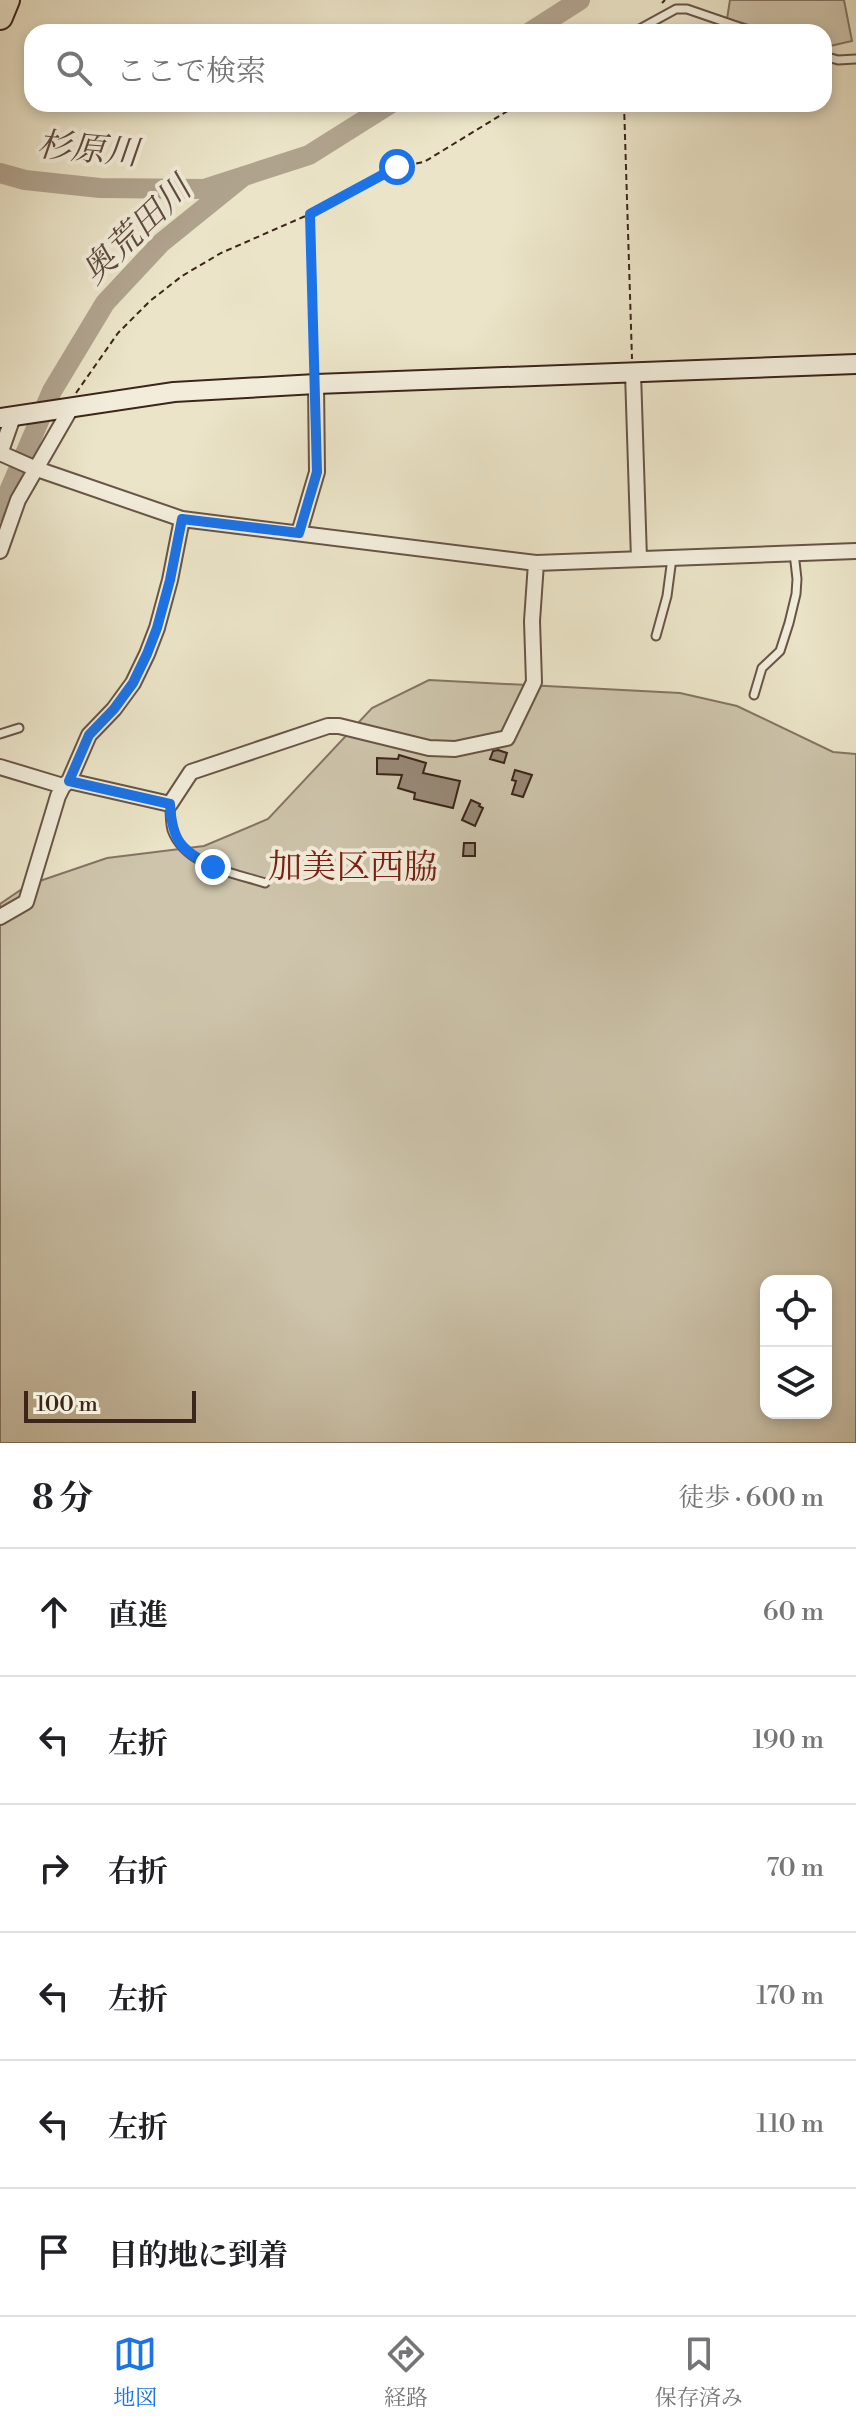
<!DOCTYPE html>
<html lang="ja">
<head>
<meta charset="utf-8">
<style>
	:root { --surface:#fff; --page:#f6f6f6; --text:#202124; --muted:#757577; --line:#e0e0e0; --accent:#1a73e8 }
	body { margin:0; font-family:"Libre Bodoni","Noto Serif JP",serif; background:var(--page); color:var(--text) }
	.controls { position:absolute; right:24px; bottom:24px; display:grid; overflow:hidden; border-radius:16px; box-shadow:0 4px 12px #0003 }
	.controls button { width:72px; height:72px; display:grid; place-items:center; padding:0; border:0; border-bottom:2px solid var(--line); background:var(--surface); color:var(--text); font:40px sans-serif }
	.scale { position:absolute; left:24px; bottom:20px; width:172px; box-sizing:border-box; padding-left:8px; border:4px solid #3c251b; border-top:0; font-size:22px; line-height:28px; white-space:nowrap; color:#3c251b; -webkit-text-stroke:6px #f2eddb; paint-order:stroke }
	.stop { position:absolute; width:24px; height:24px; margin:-18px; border:6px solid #1a73e8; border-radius:50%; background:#fff }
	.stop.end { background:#1a73e8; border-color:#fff; box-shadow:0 2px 8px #0008 }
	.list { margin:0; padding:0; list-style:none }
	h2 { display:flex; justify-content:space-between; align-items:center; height:104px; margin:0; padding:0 32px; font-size:34px }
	h2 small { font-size:26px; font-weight:400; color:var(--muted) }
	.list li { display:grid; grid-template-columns:52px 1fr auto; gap:24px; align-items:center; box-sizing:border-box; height:128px; padding:0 32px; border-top:2px solid var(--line) }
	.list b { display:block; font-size:30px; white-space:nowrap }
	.list em { font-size:26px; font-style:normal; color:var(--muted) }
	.icon { flex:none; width:44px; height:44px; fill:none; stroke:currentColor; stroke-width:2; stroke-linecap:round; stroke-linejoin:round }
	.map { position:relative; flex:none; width:856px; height:1443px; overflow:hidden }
	.search { position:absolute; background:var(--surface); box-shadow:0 4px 12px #0003; left:24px; right:24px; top:24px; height:88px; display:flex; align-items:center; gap:20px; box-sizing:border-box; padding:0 28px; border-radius:24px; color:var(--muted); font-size:30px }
	.sheet { height:872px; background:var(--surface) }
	nav { display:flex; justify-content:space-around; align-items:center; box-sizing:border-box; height:112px; border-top:2px solid var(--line); background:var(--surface); font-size:22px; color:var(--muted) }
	nav a { display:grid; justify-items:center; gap:4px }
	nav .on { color:var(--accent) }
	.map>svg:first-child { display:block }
	.green { fill:#cdc4ab; stroke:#847463; stroke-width:2; fill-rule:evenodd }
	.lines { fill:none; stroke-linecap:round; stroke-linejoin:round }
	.river { stroke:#b0a38d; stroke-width:20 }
	.building { fill:#978875; stroke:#3c251b; stroke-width:2 }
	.lane-casing { stroke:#685546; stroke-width:11 }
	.street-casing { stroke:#685546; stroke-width:18 }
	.secondary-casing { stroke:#3c251b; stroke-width:22 }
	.highway-casing { stroke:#3c251b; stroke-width:28 }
	.path { stroke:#3c251b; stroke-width:2; stroke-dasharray:6 4; stroke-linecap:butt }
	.lane { stroke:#f2eddb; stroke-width:7 }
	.street { stroke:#f2eddb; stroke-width:14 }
	.secondary { stroke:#f2eddb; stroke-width:18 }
	.highway { stroke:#ebe4c8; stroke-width:24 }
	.route { stroke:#1a73e8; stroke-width:10 }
	.labels { text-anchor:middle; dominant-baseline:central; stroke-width:8; stroke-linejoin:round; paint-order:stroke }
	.water-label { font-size:34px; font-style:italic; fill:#5f4b3d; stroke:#f2eddb }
	.neighbourhood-label { font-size:34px; fill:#7a1f14; stroke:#f2eddb }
</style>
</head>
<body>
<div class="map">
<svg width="856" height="1443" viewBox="0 0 856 1443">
	<rect width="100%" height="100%" fill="#ebe4c8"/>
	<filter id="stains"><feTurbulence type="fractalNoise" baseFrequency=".0025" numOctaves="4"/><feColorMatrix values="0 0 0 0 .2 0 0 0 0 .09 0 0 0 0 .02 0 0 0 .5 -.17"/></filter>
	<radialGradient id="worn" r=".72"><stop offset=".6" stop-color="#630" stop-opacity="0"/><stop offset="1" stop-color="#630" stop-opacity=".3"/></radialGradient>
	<path class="green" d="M730,0H844L852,41L826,47L824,46V32H774L727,19Z
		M429,680L680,693L737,706L833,752L856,754V1443H0V904L28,885L107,858L204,846L268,819L372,708ZM766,1281H826V1413H766Z"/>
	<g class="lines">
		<path class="river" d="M530,32L580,0
			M0,173L25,180L100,188L204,189L309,155L390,104
			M0,512L52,391L105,303L161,243L244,176"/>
	</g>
	<path class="building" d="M498,750L507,753L504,763L490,759L493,751Z
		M399,755L426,763L423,773L460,781L453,808L414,799L415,793L398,788L402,775L377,774V758L398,759Z
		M515,770L532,775L523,797L512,794L516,781L512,780Z
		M471,800L480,804L479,806L483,808L475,826L462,820Z
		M464,843H475V856H463Z"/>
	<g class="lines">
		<defs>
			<path id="lane" d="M634,32L676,9H687L754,32
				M824,56L838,60L856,59
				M656,636L667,596L672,558
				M754,695L762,668L780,651L789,623L796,594L797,579L794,553
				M0,734L19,728
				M170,804C170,813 170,822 172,830C185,866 234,873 265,883"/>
			<path id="street" d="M633,373L639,559
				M0,453L34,468L182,519L536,563L856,551
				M0,454L13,417
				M299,533L317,472L316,384
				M0,551L18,500L71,408
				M0,767L63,786
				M69,781L170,804L191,772L328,726H339L429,748L455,749L507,738L534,682L532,621L536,563
				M0,917L26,902L58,796L63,786L69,781L89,735L114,709L133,683L147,654L157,628L170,580L182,519"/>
			<path id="secondary" d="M0,418L174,392L316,384L856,364"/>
			<path id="highway" d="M0,17L7,0"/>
		</defs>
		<use href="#lane" class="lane-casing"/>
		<use href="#street" class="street-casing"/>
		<use href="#secondary" class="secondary-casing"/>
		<use href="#highway" class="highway-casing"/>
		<path class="path" d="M662,3L665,0
			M624,104L632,359
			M310,215L316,369
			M76,393L118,333L150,301L182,276L221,253L310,214L397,167L424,162L519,104"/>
		<use href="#lane" class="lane"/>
		<use href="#street" class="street"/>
		<use href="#secondary" class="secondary"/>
		<use href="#highway" class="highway"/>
	</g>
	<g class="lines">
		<path class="route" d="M213,867C181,850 172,841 170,804L69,781L89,735L114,709L133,683L147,654L157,628L170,580L182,519L299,533L317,472L310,214L397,167"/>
	</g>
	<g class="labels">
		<g class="water-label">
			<text transform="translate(88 150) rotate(5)">杉原川</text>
			<text transform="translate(137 231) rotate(-44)">奥荒田川</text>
		</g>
		<g class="neighbourhood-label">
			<text x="353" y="868">加美区西脇</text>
		</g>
	</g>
	<rect width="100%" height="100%" filter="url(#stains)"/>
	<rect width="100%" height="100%" fill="url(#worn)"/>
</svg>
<div class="controls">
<button><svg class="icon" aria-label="locate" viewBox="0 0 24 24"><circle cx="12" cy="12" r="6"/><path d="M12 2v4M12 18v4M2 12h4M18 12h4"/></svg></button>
<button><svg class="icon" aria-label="layers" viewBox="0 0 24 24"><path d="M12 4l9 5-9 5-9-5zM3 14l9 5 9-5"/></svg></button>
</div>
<div class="scale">100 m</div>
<div class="stop" style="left:397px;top:167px"></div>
<div class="stop end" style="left:213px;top:867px"></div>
<div class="search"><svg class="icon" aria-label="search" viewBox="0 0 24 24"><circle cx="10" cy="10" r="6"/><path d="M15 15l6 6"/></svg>ここで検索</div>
</div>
<section class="sheet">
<h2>8 分<small>徒歩 · 600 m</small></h2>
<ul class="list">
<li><svg class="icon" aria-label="ahead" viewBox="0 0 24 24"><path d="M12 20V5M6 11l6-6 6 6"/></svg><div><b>直進</b></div><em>60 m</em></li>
<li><svg class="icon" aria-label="left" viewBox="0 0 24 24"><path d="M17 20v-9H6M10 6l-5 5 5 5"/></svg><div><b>左折</b></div><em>190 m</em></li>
<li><svg class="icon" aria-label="right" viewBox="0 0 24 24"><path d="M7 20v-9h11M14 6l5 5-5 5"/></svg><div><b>右折</b></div><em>70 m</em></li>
<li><svg class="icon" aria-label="left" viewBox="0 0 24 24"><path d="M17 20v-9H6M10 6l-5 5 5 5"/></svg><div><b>左折</b></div><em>170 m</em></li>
<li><svg class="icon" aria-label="left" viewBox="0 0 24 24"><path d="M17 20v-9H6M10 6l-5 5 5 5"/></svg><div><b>左折</b></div><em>110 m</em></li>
<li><svg class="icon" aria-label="arrive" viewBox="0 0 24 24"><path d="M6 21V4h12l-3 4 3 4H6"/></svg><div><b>目的地に到着</b></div></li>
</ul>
</section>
<nav>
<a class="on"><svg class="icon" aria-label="map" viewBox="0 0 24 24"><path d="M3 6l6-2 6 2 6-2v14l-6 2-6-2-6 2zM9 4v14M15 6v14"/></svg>地図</a>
<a><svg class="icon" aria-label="directions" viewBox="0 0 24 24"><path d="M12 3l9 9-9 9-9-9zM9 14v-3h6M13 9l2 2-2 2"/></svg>経路</a>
<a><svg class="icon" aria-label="saved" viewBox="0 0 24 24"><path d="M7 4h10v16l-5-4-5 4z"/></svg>保存済み</a>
</nav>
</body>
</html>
